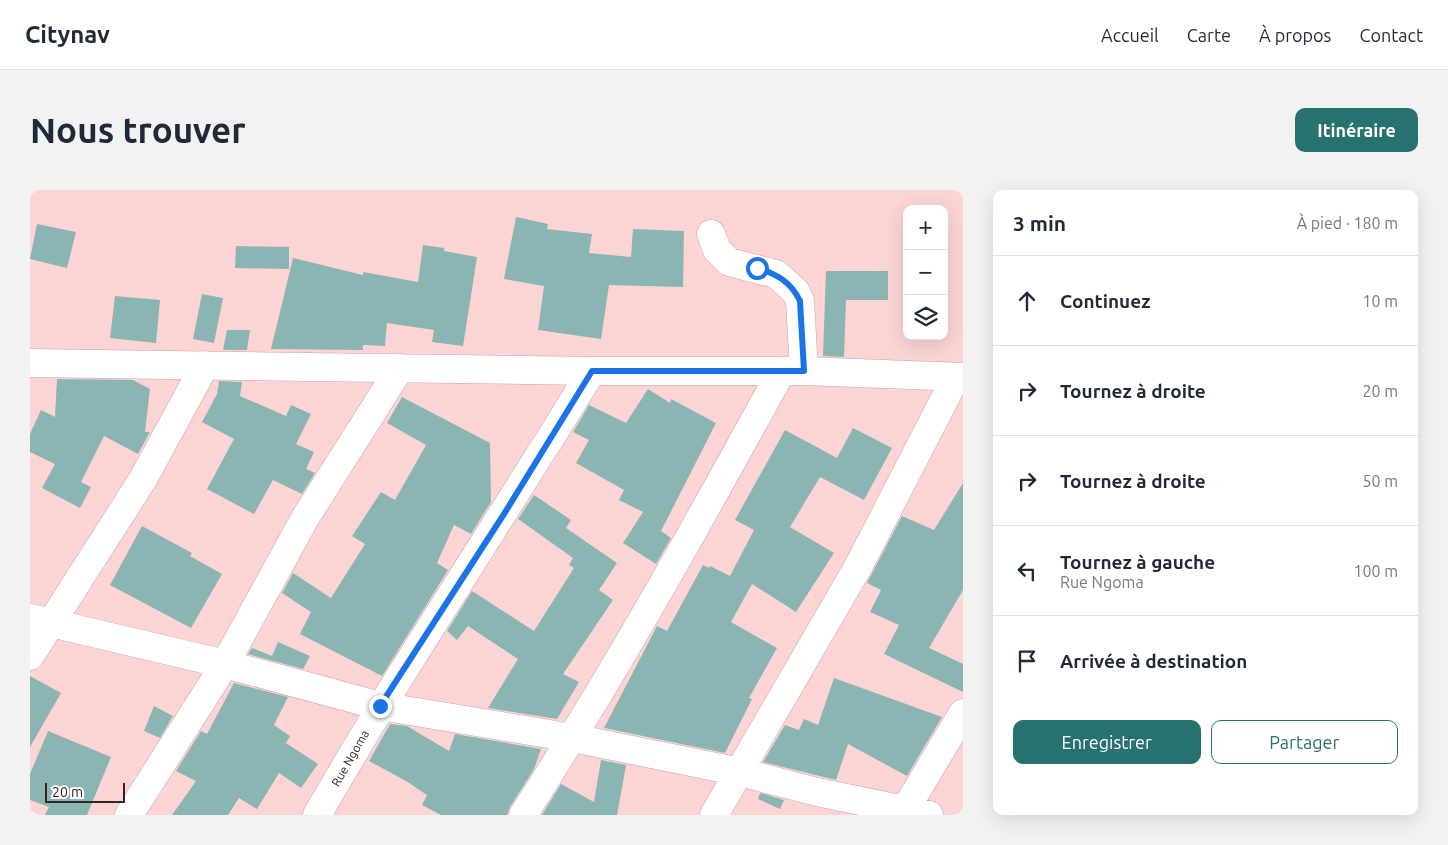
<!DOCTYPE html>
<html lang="fr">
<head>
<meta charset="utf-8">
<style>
	:root { --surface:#fff; --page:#f2f2f3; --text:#1f2937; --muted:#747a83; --line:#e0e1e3; --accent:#27716e }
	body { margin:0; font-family:Ubuntu,sans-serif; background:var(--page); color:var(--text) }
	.controls { position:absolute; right:15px; top:15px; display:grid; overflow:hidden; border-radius:10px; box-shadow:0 5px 20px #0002 }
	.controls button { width:45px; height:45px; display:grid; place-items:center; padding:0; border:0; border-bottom:1px solid var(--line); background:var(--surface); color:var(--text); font:25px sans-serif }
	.scale { position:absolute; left:15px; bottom:12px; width:80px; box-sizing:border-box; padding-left:5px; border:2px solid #322324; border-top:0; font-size:14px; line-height:18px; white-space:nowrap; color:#322324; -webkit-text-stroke:4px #fff; paint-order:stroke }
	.stop { position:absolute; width:15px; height:15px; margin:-11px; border:4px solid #1a73e8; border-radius:50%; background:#fff }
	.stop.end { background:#1a73e8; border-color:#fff; box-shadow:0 1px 5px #0008 }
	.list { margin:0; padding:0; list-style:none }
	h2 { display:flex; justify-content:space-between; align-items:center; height:65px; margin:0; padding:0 20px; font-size:21px }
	h2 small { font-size:16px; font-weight:400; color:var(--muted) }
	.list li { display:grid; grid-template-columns:32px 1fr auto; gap:15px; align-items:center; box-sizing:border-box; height:90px; padding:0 20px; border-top:1px solid var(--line) }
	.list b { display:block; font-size:19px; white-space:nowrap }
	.list p { margin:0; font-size:16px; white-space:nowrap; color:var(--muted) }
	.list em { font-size:16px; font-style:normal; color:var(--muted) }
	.actions { display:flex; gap:10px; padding:15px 20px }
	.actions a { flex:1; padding:11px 0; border:1px solid var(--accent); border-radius:10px; text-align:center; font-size:18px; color:var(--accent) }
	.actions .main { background:var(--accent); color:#fff }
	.icon { flex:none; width:28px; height:28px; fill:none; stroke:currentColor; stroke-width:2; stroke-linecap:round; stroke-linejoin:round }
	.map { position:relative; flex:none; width:933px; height:625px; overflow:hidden; border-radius:10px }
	header { display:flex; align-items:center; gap:30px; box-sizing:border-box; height:70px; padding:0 25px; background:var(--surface); border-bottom:1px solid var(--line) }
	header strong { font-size:24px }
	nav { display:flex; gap:28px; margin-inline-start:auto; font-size:18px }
	.intro { display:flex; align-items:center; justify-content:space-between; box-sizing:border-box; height:120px; padding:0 30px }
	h1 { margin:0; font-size:35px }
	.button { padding:12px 22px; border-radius:10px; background:var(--accent); color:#fff; font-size:18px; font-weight:700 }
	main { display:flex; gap:30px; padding:0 30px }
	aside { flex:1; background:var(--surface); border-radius:10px; box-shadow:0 5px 20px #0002 }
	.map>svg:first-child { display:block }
	.building { fill:#8bb5b2 }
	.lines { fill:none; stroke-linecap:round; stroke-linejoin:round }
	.minor-casing { stroke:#caa4a4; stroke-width:29 }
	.minor { stroke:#fff; stroke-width:28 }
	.route { stroke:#1a73e8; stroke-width:6 }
	.labels { text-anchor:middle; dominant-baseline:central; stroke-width:4; stroke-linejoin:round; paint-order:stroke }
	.street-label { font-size:12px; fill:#322324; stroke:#fff }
</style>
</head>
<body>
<header>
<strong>Citynav</strong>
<nav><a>Accueil</a><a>Carte</a><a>À propos</a><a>Contact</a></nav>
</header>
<div class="intro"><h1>Nous trouver</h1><a class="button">Itinéraire</a></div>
<main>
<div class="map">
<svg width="933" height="625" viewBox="0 0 933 625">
	<rect width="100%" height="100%" fill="#fcd4d4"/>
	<path class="building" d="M486,27L518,34L517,39L562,44L559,63L601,67L603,39L654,41L653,97L579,95L571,149L508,140L514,96L474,89Z
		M7,34L46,42L37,78L0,69Z
		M393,55L414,58V61L447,67L433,156L402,152L404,140L357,133L355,156L333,155V160L241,159L263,68L333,85V82L388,92Z
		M206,56L259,57V79L205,78Z
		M796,81H858V110H816L814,167L793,166Z
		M172,104L193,108L184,153L163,149Z
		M85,106L130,110L126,153L80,148Z
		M197,140H220L217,160H193Z
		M27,189L103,190L120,199L115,242H120L108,264L74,246L51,292L61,297L50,318L12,298L25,274L0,262V244L11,220L25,227Z
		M189,191L212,192L210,206L256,226L261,215L281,224L266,254L284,262L276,279L285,283L272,304L243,290L224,324L177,299L204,249L172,232L187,204Z
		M618,199L640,213L641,209L686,233L631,341L641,348L626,374L593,353L613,322L589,310L594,300L546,273L559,250L543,242L559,215L596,233Z
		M372,207L460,253L461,312L441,344L424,335L407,373L418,380L352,486L270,444L281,422L252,403L263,383L301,408L335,354L322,346L351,302L365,310L396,255L357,233Z
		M823,238L862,258L834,310L790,287L760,337L804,363L766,422L722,394L701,432L747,458L719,508L722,509L695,563L574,538L627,436L637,441L673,375L679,378L680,376L700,386L724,340L705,330L755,240L807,268Z
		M933,293V400L899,458L933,474V502L854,464L869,435L840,422L851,400L837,393L872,326L904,340Z
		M504,305L541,330L536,338L587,373L569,400L583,410L533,484L549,492L527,529L458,518L488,469L438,436L427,450L417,441L442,401L504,441L544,378L539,375L543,368L488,329Z
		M112,336L162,363L160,366L192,384L161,438L80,395Z
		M248,452L280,466L273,479L218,464L222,458L242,466Z
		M0,486L31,503L0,557Z
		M804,488L912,527L877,586L818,554L806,590L733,572L755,535L769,540L774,529L788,535Z
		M204,493L258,507L244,535L260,546L256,553L288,574L271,598L249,583L227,619L209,608L198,625H142L166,591L146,581L171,541L177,544Z
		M124,516L143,526L130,548L114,541Z
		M360,534L377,536L419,561L425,544L511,559L504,579L480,617L477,625H411L392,615L397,605L376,591L339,571Z
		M18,541L81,567L57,625H15L19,617L0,610V584Z
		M571,570L596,575L587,625H512L531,594L564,612Z
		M730,603L754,610L750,619L728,609Z"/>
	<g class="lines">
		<defs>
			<path id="minor" d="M681,44L687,60L699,72L746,84L766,102L770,111L774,181
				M0,173L562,181H774L933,187
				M0,428L195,474L350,516L543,548L710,582L787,602L899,625
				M0,466L113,289L175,175
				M99,625L195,474L275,328L370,178
				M287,625C374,474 471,329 562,181
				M493,625C586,481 669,332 751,182
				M684,625L828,377L926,187
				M872,625L933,523"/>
		</defs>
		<use href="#minor" class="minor-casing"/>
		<use href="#minor" class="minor"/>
	</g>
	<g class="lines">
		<path class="route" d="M350,516L474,324L562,181H774L770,111C761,92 747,84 727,78"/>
	</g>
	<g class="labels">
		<g class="street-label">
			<text transform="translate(320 568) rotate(-60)">Rue Ngoma</text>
		</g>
	</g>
</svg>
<div class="controls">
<button>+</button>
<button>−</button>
<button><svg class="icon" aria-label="layers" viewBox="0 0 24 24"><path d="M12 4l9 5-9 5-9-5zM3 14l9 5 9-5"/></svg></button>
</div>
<div class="scale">20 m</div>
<div class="stop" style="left:727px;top:78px"></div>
<div class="stop end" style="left:350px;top:516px"></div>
</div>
<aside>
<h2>3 min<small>À pied · 180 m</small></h2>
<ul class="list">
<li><svg class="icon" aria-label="ahead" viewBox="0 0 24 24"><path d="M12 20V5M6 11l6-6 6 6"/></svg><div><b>Continuez</b></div><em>10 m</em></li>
<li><svg class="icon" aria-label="right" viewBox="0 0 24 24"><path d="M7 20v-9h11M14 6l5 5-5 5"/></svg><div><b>Tournez à droite</b></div><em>20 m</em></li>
<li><svg class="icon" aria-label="right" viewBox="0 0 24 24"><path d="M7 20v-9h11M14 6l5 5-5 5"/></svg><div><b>Tournez à droite</b></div><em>50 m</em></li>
<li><svg class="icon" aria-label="left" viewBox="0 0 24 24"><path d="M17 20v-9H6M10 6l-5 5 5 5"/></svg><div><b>Tournez à gauche</b><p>Rue Ngoma</p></div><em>100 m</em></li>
<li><svg class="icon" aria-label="arrive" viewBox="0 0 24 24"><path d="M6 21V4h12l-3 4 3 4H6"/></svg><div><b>Arrivée à destination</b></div></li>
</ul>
<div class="actions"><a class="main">Enregistrer</a><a>Partager</a></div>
</aside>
</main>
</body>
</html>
